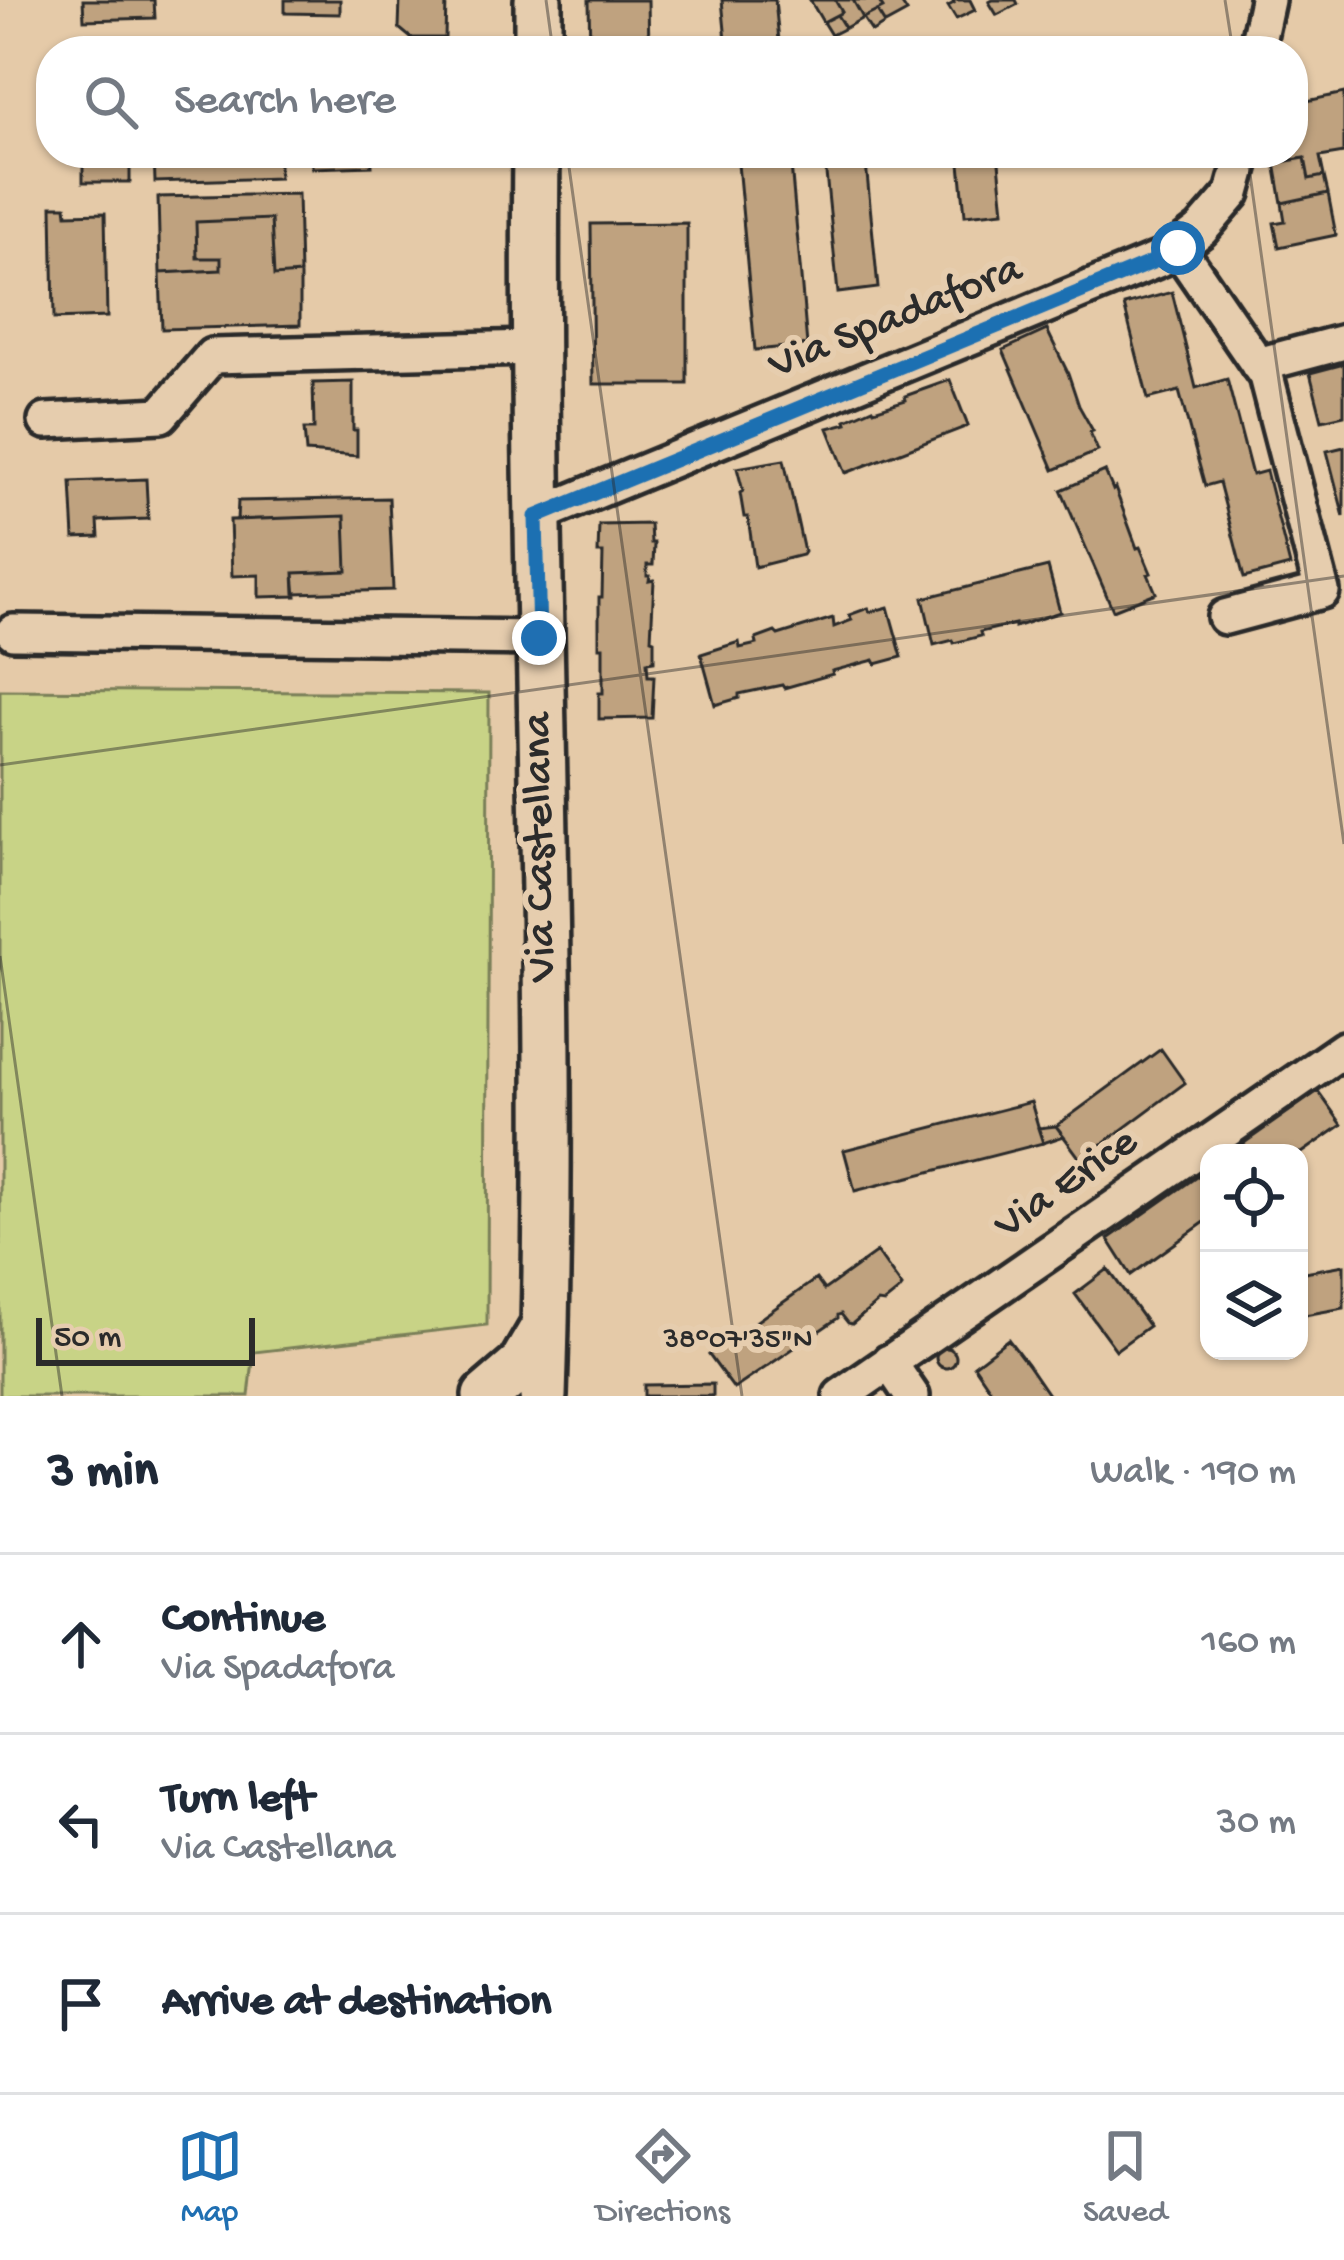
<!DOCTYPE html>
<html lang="en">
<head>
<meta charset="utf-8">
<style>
	:root { --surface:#fff; --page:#f6f6f7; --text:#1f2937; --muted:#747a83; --line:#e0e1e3; --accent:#1f6fb2 }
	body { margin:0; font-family:"Gochi Hand",sans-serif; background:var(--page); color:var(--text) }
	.controls { position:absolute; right:36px; bottom:36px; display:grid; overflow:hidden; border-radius:24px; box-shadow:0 3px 9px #0004 }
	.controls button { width:108px; height:108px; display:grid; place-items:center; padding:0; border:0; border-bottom:3px solid var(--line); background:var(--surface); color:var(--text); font:60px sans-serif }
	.scale { position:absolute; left:36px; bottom:30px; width:219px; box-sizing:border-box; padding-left:12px; border:6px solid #2b2b2b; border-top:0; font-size:33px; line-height:42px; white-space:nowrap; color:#2b2b2b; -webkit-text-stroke:9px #e6cdae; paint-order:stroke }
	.stop { position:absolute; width:36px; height:36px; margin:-27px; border:9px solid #1f6fb2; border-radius:50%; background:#fff }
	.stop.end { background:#1f6fb2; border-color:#fff; box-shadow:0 3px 12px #0008 }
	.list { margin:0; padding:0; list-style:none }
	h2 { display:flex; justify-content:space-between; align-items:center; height:156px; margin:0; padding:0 48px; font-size:51px }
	h2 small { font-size:39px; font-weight:400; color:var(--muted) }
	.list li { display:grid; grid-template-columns:78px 1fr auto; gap:36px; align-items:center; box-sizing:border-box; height:180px; padding:0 48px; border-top:3px solid var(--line) }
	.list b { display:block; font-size:45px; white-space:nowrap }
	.list p { margin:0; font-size:39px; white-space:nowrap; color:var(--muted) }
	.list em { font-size:39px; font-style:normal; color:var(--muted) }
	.icon { flex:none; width:66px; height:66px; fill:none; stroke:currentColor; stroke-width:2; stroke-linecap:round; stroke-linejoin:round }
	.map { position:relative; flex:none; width:1344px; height:1396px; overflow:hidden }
	.search { position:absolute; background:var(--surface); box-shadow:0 3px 9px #0004; left:36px; right:36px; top:36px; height:132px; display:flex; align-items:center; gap:30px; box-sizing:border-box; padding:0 42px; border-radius:48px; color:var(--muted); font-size:45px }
	.sheet { height:696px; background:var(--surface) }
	nav { display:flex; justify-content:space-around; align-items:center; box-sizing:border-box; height:168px; border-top:3px solid var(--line); background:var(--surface); font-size:33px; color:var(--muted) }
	nav a { display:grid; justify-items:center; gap:6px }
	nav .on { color:var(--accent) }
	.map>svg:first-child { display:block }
	.green { fill:#c8d386; stroke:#7a7f58; stroke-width:3 }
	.building { fill:#bfa27f; stroke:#2b2b2b; stroke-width:3 }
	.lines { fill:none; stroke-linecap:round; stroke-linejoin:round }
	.minor-casing { stroke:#2b2b2b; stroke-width:42 }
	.secondary-casing { stroke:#2b2b2b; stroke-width:54 }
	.minor { stroke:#e6cdae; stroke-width:33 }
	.secondary { stroke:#e6cdae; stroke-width:45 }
	.route { stroke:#1f6fb2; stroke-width:15 }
	.ticks { fill:none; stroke:#2b2b2b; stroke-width:3; stroke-opacity:0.45 }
	.labels { text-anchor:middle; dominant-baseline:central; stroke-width:12; stroke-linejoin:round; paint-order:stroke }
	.street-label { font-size:45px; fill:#2b2b2b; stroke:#e6cdae }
	.ticks-label { font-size:30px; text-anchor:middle; fill:#2b2b2b; stroke:#e6cdae; stroke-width:12; stroke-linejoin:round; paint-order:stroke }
</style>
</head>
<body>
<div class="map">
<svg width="1344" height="1396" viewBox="0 0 1344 1396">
	<rect width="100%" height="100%" fill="#e5caa8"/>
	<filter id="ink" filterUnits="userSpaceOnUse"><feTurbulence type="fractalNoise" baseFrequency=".00833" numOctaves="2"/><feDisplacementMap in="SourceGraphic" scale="24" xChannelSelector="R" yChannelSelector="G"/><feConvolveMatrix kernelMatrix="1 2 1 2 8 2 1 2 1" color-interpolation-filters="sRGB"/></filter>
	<g filter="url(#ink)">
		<path class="green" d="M0,690L489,693L487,1325L254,1352L249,1396H0Z"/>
		<path class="building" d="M83,0H154L155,18L84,20Z
			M285,0H340V14L285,13Z
			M400,0H446L445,38H411L399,28Z
			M589,0H648L649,51H590Z
			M722,0H775L780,51H727Z
			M810,0H835L842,12L823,22Z
			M835,0H853L863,18L845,28L837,15L842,12Z
			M853,0H878L883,8L863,18Z
			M878,0H899L907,12L885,24L877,11L883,8Z
			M952,0H970L975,10L956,19L948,6L954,3Z
			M993,0H1016L1018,4L997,15L989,2Z
			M877,11L885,24L872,32L863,18Z
			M837,15L845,28L831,35L823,22Z
			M1344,93V153L1320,157L1324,176L1309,179L1305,158L1291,160L1293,104Z
			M83,153H130V182H83Z
			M154,153H279V178L155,182Z
			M312,153H371L372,166L312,168Z
			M737,153H790L807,345L755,350Z
			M824,153H865L878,288L838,293Z
			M959,153H998L1004,211L965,215Z
			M1305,158L1309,179L1324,176L1328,193L1282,203L1275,163Z
			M1328,193L1336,235L1279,247L1274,223L1285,221L1282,203Z
			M298,194L300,274L274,276L271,219L196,222L197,258H221V270L160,273L158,197Z
			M52,206H66L67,214L105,213L107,317L54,319Z
			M271,219L274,276L300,274V325L162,329L160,273L221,270V258H197L196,222Z
			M687,223V384H593L591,224Z
			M1172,292L1196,388L1227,379L1252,475L1266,471L1290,566L1244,578L1219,482L1205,486L1179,391L1148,399L1124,305Z
			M1047,330L1068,373L1079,406L1093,431L1090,432L1098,451L1054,470L1003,350Z
			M1344,364V415L1322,420L1310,373Z
			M950,380L968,426L846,473L828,428L847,423L846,420L873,408L874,410L906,400L905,396Z
			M353,382V430H357V456L306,452L304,429H314L313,383Z
			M1344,447V517L1327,451Z
			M784,460L804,552L802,555L755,567L748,517H744L740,493L743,491L737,468Z
			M1105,471L1113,490L1115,488L1137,548L1140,547L1151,573L1148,574L1156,593L1113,610L1061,490Z
			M146,479L148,519L98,521L99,537L74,538L71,482Z
			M389,498L393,590L295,593L294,573L347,571L345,516L237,520L238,501Z
			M345,516L347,571L294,573L296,596L259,597V575L232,576L230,520Z
			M650,524L651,543H654L653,565H647V576H650L649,581L654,580L651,639L654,640V661L647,662L648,676H654L652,718L599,719V693H603V647H599V597H602L603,553H598L599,525Z
			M1048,567L1060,612L1015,627V624L980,632L981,636L954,643L953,640L934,645L923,598Z
			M888,607L902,657L876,664L874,660L832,671L833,674L784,688L782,685L739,694V698L715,705L701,654L739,642L740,648L757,644L756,639L775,632L778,635L833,618L834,627L852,620L849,615L868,608L870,612Z
			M1161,1049L1185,1083L1081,1160L1056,1126Z
			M1318,1091L1342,1125L1299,1155V1153H1230Z
			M1031,1102L1043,1143L855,1191L844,1150Z
			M1056,1126L1064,1136L1043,1143L1038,1128Z
			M1209,1168V1219L1131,1275L1108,1239Z
			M877,1252L902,1287L899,1291L884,1303L878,1302L852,1324L848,1323L841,1314L838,1315V1318L734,1389L709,1355L816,1279L824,1290Z
			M1344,1265V1308L1299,1316V1273Z
			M1108,1269L1149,1326L1116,1350L1075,1294Z
			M1008,1339L1027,1364L1049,1396H995L974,1365Z
			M936 1358a10 10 0 1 1 20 0a10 10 0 1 1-20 0Z
			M713,1384V1396H644V1385Z"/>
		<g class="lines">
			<defs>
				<path id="minor" d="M1256,51L1267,0
					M1178,248L1266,376L1322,591L1225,617
					M1258,365L1344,342
					M46,421L161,415L212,356L534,348
					M536,516L1167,256L1201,230L1233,193L1244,153
					M13,632L539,638
					M889,1362L912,1396
					M841,1396L1344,1049"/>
				<path id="secondary" d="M538,51V0
					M536,153C531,567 557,982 543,1396
					M486,1396L521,1366L545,1325"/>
			</defs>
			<use href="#minor" class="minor-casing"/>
			<use href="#secondary" class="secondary-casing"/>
			<use href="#minor" class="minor"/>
			<use href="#secondary" class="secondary"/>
		</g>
	</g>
	<g class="lines" filter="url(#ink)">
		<path class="route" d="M539,638L536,517L1167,256L1178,248"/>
	</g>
	<path class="ticks" d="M546,0L553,51M1225,0L1233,51M567,153L742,1396M1247,153L1344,844M0,765L1344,576M0,956L62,1396"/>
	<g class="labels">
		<g class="street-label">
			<text transform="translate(896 319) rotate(-22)">Via Spadafora</text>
			<text transform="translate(542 847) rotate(-91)">Via Castellana</text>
			<text transform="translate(1067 1185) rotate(-35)">Via Erice</text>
		</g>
	</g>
	<g class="ticks-label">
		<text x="738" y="1347">38°07'35"N</text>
	</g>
</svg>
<div class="controls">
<button><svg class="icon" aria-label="locate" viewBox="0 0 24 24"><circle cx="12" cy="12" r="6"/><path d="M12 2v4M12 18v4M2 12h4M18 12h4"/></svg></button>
<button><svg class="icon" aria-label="layers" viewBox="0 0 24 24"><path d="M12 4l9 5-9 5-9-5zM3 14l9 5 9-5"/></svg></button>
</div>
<div class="scale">50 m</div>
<div class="stop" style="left:1178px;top:248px"></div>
<div class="stop end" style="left:539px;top:638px"></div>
<div class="search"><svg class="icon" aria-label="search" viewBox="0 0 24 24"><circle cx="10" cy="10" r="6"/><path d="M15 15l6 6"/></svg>Search here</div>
</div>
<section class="sheet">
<h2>3 min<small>Walk · 190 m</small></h2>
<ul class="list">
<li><svg class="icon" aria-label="ahead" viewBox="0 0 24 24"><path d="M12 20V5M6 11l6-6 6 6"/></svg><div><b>Continue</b><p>Via Spadafora</p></div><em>160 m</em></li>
<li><svg class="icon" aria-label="left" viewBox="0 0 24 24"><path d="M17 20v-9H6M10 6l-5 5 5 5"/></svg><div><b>Turn left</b><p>Via Castellana</p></div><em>30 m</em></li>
<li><svg class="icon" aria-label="arrive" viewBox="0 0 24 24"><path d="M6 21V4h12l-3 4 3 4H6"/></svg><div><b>Arrive at destination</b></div></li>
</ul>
</section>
<nav>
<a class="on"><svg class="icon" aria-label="map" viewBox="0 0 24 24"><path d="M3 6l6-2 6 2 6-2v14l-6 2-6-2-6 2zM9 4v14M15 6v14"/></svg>Map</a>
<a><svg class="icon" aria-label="directions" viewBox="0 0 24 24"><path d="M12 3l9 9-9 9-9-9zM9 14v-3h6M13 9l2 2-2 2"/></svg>Directions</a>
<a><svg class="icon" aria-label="saved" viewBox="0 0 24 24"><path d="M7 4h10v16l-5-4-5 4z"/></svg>Saved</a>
</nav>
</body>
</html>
